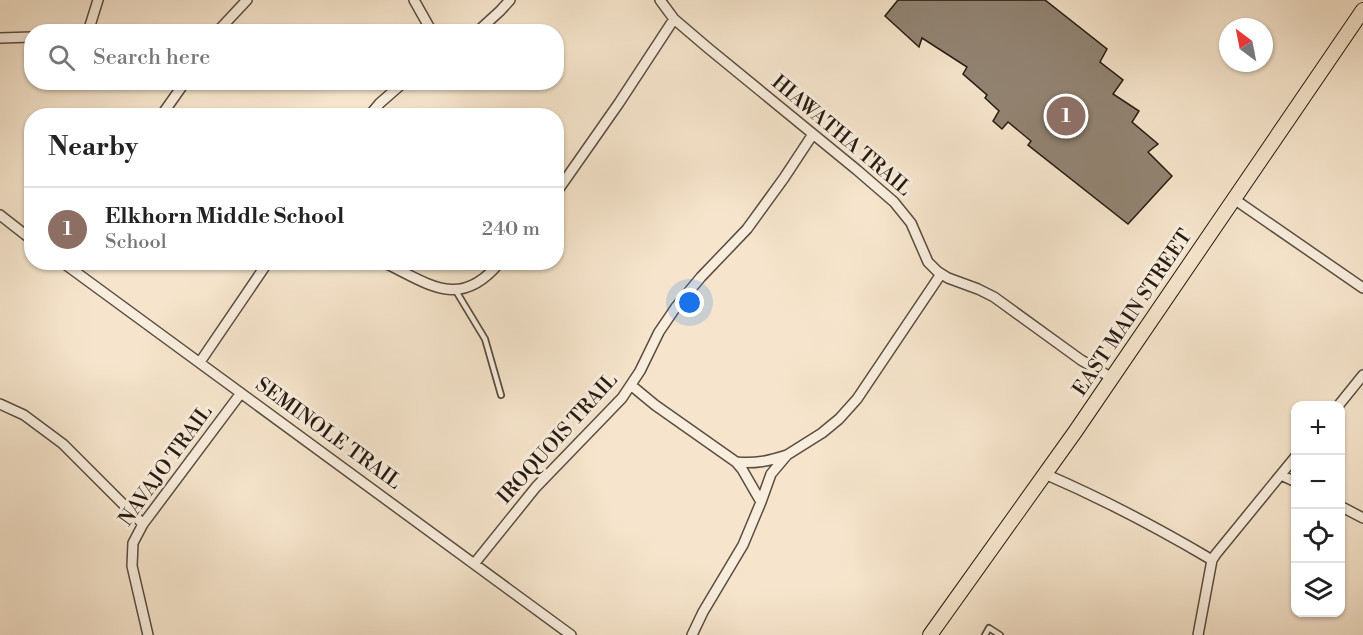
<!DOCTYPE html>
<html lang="en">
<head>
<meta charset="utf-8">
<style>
	:root { --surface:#fff; --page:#f6f6f6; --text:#222; --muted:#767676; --line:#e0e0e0; --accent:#db2777 }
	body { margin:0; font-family:"Libre Bodoni",serif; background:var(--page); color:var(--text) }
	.controls { position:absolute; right:18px; bottom:18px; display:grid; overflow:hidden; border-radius:12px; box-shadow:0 2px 4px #0004 }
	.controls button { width:54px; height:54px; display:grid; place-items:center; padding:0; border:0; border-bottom:2px solid var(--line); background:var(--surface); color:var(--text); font:30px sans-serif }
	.compass { position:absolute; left:1219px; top:18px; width:54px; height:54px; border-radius:50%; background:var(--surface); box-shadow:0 2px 4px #0004; rotate:328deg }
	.you { position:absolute; left:690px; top:303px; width:21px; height:21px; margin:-15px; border:4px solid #fff; border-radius:50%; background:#1a73e8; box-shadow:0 0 0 9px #1a73e833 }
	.badge { display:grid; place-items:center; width:39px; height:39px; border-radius:50%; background:var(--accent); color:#fff; font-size:20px; font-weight:700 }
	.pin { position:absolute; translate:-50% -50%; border:3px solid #fff; box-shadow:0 2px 6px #0006 }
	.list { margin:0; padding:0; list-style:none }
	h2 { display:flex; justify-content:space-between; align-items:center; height:78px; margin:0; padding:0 24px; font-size:26px }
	h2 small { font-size:20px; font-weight:400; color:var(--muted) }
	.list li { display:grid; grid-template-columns:39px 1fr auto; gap:18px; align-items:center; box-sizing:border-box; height:84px; padding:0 24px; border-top:2px solid var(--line) }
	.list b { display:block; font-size:22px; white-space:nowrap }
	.list p { margin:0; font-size:20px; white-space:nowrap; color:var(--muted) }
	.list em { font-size:20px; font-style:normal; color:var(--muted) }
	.icon { flex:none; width:33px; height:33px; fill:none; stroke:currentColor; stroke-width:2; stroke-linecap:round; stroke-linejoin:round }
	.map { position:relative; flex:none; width:1363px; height:635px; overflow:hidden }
	.search { position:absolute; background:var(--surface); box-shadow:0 2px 4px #0004; left:24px; top:24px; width:540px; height:66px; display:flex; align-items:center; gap:15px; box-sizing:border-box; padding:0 21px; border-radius:24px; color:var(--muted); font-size:22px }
	.panel { position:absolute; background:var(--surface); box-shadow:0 2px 4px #0004; left:24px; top:108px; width:540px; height:162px; border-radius:24px }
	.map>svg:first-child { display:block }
	.building { fill:#928473; stroke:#251a12; stroke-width:1.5 }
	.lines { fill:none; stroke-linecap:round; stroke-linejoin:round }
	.lane-casing { stroke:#594d40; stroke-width:8 }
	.street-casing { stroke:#594d40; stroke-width:12 }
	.primary-casing { stroke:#251a12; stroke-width:16 }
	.lane { stroke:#f9eede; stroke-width:4.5 }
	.street { stroke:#f9eede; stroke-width:9 }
	.primary { stroke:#f6e5cc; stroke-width:14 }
	.labels { text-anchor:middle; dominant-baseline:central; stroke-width:6; stroke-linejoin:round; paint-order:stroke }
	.street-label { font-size:20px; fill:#251a12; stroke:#f9eede }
</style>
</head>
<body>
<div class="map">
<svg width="1363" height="635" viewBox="0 0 1363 635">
	<rect width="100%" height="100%" fill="#f6e5cc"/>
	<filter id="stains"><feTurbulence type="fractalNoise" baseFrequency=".00333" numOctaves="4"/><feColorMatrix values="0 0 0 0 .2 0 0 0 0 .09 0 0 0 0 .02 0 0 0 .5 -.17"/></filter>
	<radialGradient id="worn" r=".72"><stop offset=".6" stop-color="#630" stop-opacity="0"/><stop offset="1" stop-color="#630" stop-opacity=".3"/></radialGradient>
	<path class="building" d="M898,0H1045L1107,49L1100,62L1123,80L1113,94L1139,111L1132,122L1158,144L1148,152L1172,176L1128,224L1028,145L1031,141L1008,122L1002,129L993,121L999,111L985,98L987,95L963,74L967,67L922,38L919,47L885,16Z"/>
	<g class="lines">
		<defs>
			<path id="lane" d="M456,291L485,339L501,395
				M985,635L989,628L1000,635"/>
			<path id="street" d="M414,0L432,32
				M660,0L674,19L708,48L857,170L894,202L911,223L928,262L937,271L948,278L978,289L994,297L1081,360L1112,378
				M88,32L98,0
				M217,32L247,0
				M477,32L500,11L510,0
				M0,38L32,37
				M161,116L185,82
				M369,116L380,103L404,82
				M556,193L619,103L674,19
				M1234,199L1363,288
				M0,215L32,240
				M62,262L571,635
				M383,262C429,284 460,311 500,262
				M200,362L268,262
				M632,386L655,405L736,462C755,464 769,461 787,455
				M0,404L24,415L63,444L143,524
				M1338,406L1363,375
				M736,462L742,469L761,502
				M1045,474C1103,499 1158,528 1212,560
				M1281,475L1296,482
				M1340,506L1363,518
				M474,564L536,487L622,398L640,371L659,332L676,307L701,277L747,229L784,178L813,134
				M148,635L132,566L133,543L143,524L241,393
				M692,635L703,612L743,545L761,502L771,474L787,455L822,433L839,419L857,399L941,274
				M1198,635L1212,560L1216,554L1296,456"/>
			<path id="primary" d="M930,635L1075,432L1363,10"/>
		</defs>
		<use href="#lane" class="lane-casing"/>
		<use href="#street" class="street-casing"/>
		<use href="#primary" class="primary-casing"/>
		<use href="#lane" class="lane"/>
		<use href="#street" class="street"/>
		<use href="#primary" class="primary"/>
	</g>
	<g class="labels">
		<g class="street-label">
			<text transform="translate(841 136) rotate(40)">HIAWATHA TRAIL</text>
			<text transform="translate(1133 313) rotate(-56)">EAST MAIN STREET</text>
			<text transform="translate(328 434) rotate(36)">SEMINOLE TRAIL</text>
			<text transform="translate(558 439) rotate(-48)">IROQUOIS TRAIL</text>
			<text transform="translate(166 466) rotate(-54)">NAVAJO TRAIL</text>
		</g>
	</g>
	<rect width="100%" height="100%" filter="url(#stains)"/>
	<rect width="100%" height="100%" fill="url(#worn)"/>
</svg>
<div class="controls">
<button>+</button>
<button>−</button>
<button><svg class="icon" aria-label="locate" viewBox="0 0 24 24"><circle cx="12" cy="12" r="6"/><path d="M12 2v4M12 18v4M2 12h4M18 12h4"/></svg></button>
<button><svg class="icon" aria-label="layers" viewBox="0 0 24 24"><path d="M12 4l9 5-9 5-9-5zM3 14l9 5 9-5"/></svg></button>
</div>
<svg class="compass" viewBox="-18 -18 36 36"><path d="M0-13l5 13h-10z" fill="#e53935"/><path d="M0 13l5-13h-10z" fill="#767676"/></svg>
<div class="you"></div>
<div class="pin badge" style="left:1066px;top:116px;background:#8d6e63">1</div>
<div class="search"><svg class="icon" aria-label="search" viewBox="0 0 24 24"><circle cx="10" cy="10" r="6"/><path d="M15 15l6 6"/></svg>Search here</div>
<section class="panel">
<h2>Nearby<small></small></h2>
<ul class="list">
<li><span class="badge" style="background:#8d6e63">1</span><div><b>Elkhorn Middle School</b><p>School</p></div><em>240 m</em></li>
</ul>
</section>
</div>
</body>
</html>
